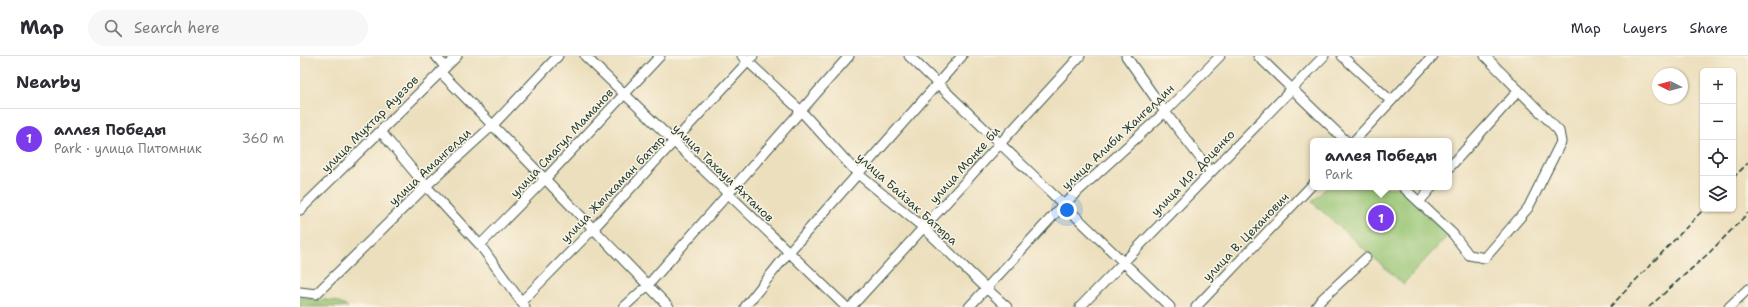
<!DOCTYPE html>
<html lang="en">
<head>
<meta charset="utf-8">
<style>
	:root { --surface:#fff; --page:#f7f7f7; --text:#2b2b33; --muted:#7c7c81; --line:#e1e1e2; --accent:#7c3aed }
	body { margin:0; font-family:"Shantell Sans",sans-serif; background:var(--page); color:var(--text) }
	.controls { position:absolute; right:12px; top:12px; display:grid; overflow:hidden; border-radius:6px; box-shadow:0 1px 3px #0004 }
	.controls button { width:36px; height:36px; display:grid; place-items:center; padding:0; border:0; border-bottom:1px solid var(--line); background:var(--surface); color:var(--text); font:20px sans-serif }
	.compass { position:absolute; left:1352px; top:12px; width:36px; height:36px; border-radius:50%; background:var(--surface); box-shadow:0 1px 3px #0004; rotate:276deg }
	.you { position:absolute; left:767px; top:154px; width:14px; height:14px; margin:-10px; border:3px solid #fff; border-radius:50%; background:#1a73e8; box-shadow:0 0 0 6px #1a73e833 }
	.badge { display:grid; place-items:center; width:26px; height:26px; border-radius:50%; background:var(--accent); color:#fff; font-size:13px; font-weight:700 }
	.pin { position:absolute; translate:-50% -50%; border:2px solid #fff; box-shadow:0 1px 4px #0006 }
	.popup { position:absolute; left:1010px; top:82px; width:142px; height:52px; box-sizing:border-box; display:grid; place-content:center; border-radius:6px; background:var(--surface); filter:drop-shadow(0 1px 3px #0005); font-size:13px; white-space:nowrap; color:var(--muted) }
	.popup b { font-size:15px; color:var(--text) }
	.popup::after { content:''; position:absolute; left:50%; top:100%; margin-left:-8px; border:8px solid transparent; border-top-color:var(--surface) }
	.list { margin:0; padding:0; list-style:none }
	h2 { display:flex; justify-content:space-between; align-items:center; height:52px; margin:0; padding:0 16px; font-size:17px }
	h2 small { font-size:13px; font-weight:400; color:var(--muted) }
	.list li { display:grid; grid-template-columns:26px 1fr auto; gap:12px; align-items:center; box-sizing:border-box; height:60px; padding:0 16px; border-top:1px solid var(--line) }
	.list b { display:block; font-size:15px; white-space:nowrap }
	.list p { margin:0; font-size:13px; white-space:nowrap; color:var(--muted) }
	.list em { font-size:13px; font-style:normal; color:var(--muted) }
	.icon { flex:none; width:22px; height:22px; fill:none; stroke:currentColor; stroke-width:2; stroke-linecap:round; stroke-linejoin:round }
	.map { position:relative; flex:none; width:1448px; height:251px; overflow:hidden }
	header { display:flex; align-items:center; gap:24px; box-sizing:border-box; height:56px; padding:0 20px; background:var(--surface); border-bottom:1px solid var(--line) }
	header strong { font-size:19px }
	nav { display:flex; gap:22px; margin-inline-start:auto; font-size:14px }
	.search { width:280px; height:36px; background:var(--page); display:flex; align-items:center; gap:10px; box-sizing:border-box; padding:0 14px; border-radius:22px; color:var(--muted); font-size:15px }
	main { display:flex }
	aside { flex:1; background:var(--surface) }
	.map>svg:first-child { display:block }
	.green { fill:#96c473; stroke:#5a8054 }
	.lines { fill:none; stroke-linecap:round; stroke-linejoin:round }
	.minor-casing { stroke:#3e5549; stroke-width:11 }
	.minor { stroke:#fff; stroke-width:9 }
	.rail { stroke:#1f3d34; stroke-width:1.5; stroke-dasharray:6 3; stroke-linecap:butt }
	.labels { text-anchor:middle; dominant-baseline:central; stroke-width:3; stroke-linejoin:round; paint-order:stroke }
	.street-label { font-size:12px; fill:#1f3d34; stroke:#fcf5e5 }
</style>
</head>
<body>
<header>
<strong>Map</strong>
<div class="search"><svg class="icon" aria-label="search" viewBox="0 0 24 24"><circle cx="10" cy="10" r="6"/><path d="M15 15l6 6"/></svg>Search here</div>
<nav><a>Map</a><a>Layers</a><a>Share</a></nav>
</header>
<main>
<aside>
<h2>Nearby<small></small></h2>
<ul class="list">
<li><span class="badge">1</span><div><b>аллея Победы</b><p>Park · улица Питомник</p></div><em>360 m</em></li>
</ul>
</aside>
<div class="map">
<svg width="1448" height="251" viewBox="0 0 1448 251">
	<rect width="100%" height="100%" fill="#fcf5e5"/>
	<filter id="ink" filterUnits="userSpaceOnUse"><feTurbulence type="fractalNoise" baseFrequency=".025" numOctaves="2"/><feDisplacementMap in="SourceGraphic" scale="8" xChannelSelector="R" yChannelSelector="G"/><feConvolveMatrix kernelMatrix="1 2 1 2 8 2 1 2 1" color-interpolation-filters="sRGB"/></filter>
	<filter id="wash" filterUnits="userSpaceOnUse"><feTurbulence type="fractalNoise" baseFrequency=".012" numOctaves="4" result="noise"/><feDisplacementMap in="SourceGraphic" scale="16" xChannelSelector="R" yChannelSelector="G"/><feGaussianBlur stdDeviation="0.9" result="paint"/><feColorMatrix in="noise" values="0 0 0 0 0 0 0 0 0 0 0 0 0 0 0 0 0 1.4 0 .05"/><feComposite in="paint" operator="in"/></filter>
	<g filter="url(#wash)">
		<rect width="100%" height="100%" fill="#ecdfbd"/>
		<path class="green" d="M1027,131H1099L1148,179L1103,228L1012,146Z
			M0,241L35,245L48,251H0Z"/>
	</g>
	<g filter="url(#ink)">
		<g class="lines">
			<defs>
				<path id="minor" d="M136,0L145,11
					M285,0L546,251
					M442,0L501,55L558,118L624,172L686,232L707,251
					M609,0L870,251
					M826,0L865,56L911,116
					M958,0L1046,85
					M1042,0L1091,45
					M140,16C217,93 293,173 369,251
					M81,76L126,130L180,189L225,251
					M1054,85L1133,0
					M1149,112L1219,34
					M1103,131L1153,178L1169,199L1185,202L1228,152L1261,86L1259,75L1185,0
					M1119,146L1132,131
					M0,154L157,0
					M180,189L246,122L360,0
					M0,236L16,238L126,130L193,69L258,0
					M221,246L293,173L453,0
					M324,251L348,229L549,0
					M445,251L488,197L662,0
					M551,251L780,0
					M669,251L764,148L865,56L920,0
					M780,251L1024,0
					M896,251L1013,128
					M1016,251L1021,244L1066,202
					M1429,251L1448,233"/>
			</defs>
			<use href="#minor" class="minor-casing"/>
			<use href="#minor" class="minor"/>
			<path class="rail" d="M1433,122L1448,107
				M1310,251L1404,153
				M1349,251L1410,196L1448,157"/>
		</g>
	</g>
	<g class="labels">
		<g class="street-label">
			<text transform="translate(70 68) rotate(-45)">улица Мухтар Ауезов</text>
			<text transform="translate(818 81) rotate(-43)">улица Алиби Жангелдин</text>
			<text transform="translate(262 87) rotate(-47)">улица Смагул Маманов</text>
			<text transform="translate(665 109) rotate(-48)">улица Монке би</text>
			<text transform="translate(130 111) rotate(-43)">улица Амангелди</text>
			<text transform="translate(423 117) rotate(44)">улица Тахауи Ахтанов</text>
			<text transform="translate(893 117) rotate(-46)">улица И.Р. Доценко</text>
			<text transform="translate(313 133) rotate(-46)">улица Жылкаман батыр</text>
			<text transform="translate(607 143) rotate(42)">улица Байзак Батыра</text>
			<text transform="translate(946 181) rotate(-46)">улица В. Цеханович</text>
		</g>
	</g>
</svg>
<div class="controls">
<button>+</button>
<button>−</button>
<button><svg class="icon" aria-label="locate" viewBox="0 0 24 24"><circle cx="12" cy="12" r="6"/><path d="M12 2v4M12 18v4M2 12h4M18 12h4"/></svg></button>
<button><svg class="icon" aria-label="layers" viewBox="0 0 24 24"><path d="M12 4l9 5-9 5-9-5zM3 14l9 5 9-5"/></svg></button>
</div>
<svg class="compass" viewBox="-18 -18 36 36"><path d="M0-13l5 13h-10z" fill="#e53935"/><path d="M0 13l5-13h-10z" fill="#7c7c81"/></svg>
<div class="you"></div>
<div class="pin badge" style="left:1081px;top:162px">1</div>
<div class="popup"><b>аллея Победы</b>Park</div>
</div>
</main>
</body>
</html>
